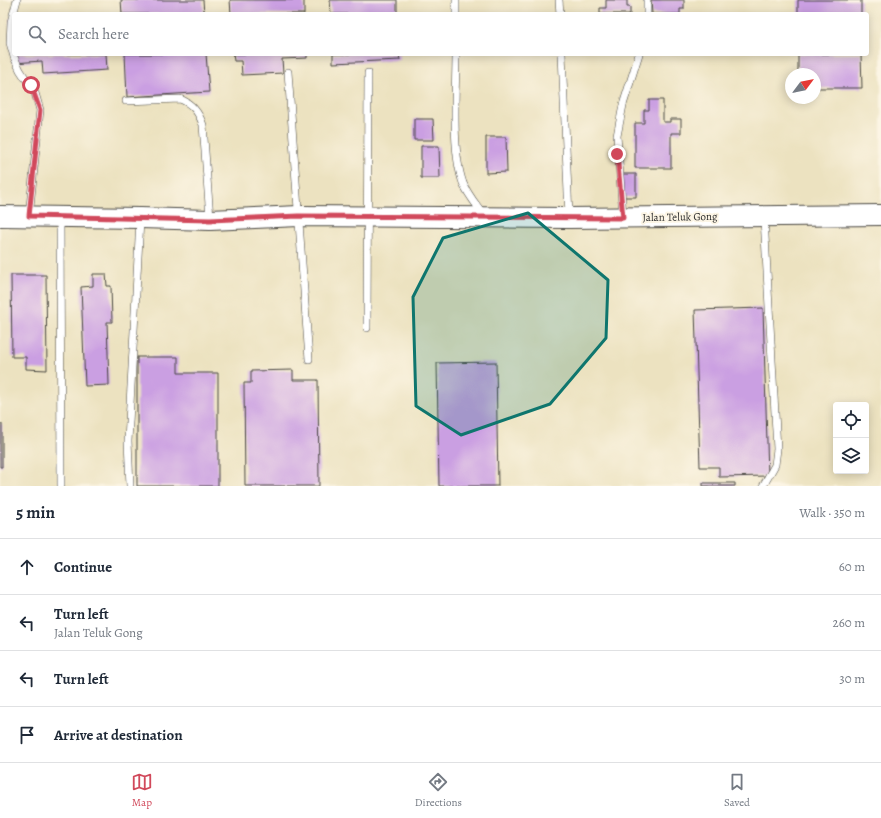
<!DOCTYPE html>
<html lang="en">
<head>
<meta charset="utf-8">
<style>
	:root { --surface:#fff; --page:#f6f6f7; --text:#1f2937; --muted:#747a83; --line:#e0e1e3; --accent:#d1495b }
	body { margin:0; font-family:Alegreya,serif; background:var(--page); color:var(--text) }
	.controls { position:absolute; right:12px; bottom:12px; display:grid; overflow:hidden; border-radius:4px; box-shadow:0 2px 10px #0003 }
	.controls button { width:36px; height:36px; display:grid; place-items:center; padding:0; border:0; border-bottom:1px solid var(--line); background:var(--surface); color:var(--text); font:20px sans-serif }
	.compass { position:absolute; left:785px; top:68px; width:36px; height:36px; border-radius:50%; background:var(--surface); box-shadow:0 2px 10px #0003; rotate:58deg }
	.stop { position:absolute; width:12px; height:12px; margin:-9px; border:3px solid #d1495b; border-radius:50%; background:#fff }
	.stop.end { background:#d1495b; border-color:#fff; box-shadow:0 1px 4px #0008 }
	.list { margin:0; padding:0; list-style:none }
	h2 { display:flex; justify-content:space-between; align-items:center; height:52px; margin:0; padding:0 16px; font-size:17px }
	h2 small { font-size:13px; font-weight:400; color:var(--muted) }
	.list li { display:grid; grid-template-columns:26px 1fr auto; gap:12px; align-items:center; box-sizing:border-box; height:56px; padding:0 16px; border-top:1px solid var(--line) }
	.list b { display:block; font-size:15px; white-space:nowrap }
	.list p { margin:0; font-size:13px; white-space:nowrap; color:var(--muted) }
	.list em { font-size:13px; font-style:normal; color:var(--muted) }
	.icon { flex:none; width:22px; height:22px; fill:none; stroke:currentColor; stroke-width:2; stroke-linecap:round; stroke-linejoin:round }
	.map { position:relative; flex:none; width:881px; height:486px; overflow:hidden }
	.search { position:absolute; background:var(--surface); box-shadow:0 2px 10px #0003; left:12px; right:12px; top:12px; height:44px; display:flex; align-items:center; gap:10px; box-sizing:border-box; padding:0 14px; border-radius:4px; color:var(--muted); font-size:15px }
	.sheet { height:276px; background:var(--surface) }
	nav { display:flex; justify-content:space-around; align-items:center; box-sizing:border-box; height:56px; border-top:1px solid var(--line); background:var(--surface); font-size:11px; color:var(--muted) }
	nav a { display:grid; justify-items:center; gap:2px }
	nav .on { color:var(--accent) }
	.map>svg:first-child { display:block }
	.building { fill:#ca9fe2 }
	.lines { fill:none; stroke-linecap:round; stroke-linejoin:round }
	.lane-casing { stroke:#484641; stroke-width:8 }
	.secondary-casing { stroke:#484641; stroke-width:22 }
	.lane { stroke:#fff; stroke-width:7 }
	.secondary { stroke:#fff; stroke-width:20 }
	.route { stroke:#d1495b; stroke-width:5 }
	.marked { fill:#0f766e; fill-opacity:0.2; stroke:#0f766e; stroke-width:3; stroke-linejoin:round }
	.labels { text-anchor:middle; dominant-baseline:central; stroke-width:4; stroke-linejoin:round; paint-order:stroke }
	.street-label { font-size:11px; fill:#2b2b2b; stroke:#fcf5e5 }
</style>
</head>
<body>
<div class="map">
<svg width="881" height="486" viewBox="0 0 881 486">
	<rect width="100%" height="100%" fill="#fcf5e5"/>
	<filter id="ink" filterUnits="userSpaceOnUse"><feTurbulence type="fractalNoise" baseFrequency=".025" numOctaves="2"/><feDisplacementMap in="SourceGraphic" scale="8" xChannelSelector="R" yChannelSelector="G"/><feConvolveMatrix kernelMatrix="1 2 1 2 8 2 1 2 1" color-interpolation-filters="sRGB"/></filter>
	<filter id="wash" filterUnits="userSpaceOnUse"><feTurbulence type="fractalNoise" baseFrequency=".012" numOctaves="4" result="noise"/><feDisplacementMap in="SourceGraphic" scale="16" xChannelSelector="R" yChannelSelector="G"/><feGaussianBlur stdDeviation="0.9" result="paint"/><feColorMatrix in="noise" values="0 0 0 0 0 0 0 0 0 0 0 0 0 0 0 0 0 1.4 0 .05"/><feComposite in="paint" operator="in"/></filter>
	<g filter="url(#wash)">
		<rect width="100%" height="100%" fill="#ece2c0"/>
		<g id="blocks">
			<path class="building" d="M121,0H203L204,14H122Z
				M230,0H304V14H231Z
				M330,0H397V14H331Z
				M606,0H627V7H630V14H600V8H606Z
				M651,0H684V9H680V14H652Z
				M798,0H861V14H798Z
				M10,18H14V54H106L107,70L43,74L42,61L13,63Z
				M125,54H206L209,92L127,97Z
				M233,54H307V58L282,59L283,73L242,75L241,61H234Z
				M333,54H399L400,60L333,63Z
				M798,54H861L862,88H815V74H798Z
				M649,100H663V122H670V119H681V133H671V168H635V123H644V110H649Z
				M414,119H433L434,140H414Z
				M486,137H506L507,172L486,173Z
				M421,146H439L440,178H421Z
				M621,174H636V197H621Z
				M93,274H106L107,286H111L112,322H107L109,385L85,386L81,287L93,286Z
				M11,275H46L47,370L26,369V357H12Z
				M763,308L768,476L719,477V467H700L695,310Z
				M137,357H178V373H218V486H137Z
				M496,362L498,486H439L437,363Z
				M293,370V380H318L319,486H245L244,383H251V371Z
				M0,424H2V467H0Z
				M703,483H735V486H703Z"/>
		</g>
	</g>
	<g filter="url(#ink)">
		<use href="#blocks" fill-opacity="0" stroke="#484641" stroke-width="1"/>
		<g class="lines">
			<defs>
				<path id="lane" d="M17,0L11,22L10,43L14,57L20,70L35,93L40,110L29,216
					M456,0V14
					M559,0L560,14
					M647,14V0
					M456,54C456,90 451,150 463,183C468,195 476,204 483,214
					M562,54L569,216
					M288,72L309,359
					M126,101L180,99C193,104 199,113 203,125L210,218
					M623,216L617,136L623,105L639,54
					M60,218L61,486
					M367,328L368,73
					M130,486L128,441L140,220
					M763,486L775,465L777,449L764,218"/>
				<path id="secondary" d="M0,216L140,218L210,220L299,216L569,218L881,215"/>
			</defs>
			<use href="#lane" class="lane-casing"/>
			<use href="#secondary" class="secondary-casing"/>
			<use href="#lane" class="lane"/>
			<use href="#secondary" class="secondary"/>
		</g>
	</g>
	<g class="lines" filter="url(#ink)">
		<path class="route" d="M31,85L40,110L29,216L210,220L298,216L623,218L617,154"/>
	</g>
	<path class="marked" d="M528,213L608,280L606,338L550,404L461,435L416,406L413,297L443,238Z"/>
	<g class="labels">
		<g class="street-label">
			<text transform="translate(680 217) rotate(-1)">Jalan Teluk Gong</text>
		</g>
	</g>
</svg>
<div class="controls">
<button><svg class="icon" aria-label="locate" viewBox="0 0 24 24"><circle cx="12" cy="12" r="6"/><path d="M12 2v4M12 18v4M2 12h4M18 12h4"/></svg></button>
<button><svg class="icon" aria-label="layers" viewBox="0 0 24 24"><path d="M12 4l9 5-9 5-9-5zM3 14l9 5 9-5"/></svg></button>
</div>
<svg class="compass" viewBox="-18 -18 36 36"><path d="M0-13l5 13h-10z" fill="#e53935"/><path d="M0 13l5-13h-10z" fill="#747a83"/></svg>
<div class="stop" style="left:31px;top:85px"></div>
<div class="stop end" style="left:617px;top:154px"></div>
<div class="search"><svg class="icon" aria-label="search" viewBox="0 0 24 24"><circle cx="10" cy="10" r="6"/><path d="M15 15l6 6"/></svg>Search here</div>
</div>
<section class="sheet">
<h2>5 min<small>Walk · 350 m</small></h2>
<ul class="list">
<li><svg class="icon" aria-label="ahead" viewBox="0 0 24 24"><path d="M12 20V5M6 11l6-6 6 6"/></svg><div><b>Continue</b></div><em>60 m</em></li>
<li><svg class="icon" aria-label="left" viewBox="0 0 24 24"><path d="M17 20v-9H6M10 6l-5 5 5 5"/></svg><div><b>Turn left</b><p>Jalan Teluk Gong</p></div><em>260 m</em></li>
<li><svg class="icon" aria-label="left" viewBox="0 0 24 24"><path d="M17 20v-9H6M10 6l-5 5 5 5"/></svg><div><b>Turn left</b></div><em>30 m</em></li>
<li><svg class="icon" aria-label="arrive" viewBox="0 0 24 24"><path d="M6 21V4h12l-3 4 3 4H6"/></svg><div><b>Arrive at destination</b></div></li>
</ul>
</section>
<nav>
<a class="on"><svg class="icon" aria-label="map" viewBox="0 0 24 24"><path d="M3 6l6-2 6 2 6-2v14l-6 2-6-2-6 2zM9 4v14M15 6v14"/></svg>Map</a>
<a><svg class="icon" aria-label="directions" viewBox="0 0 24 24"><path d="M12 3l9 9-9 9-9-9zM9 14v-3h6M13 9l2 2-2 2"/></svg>Directions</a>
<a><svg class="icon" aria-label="saved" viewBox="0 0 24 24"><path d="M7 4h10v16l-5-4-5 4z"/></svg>Saved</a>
</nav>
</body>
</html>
